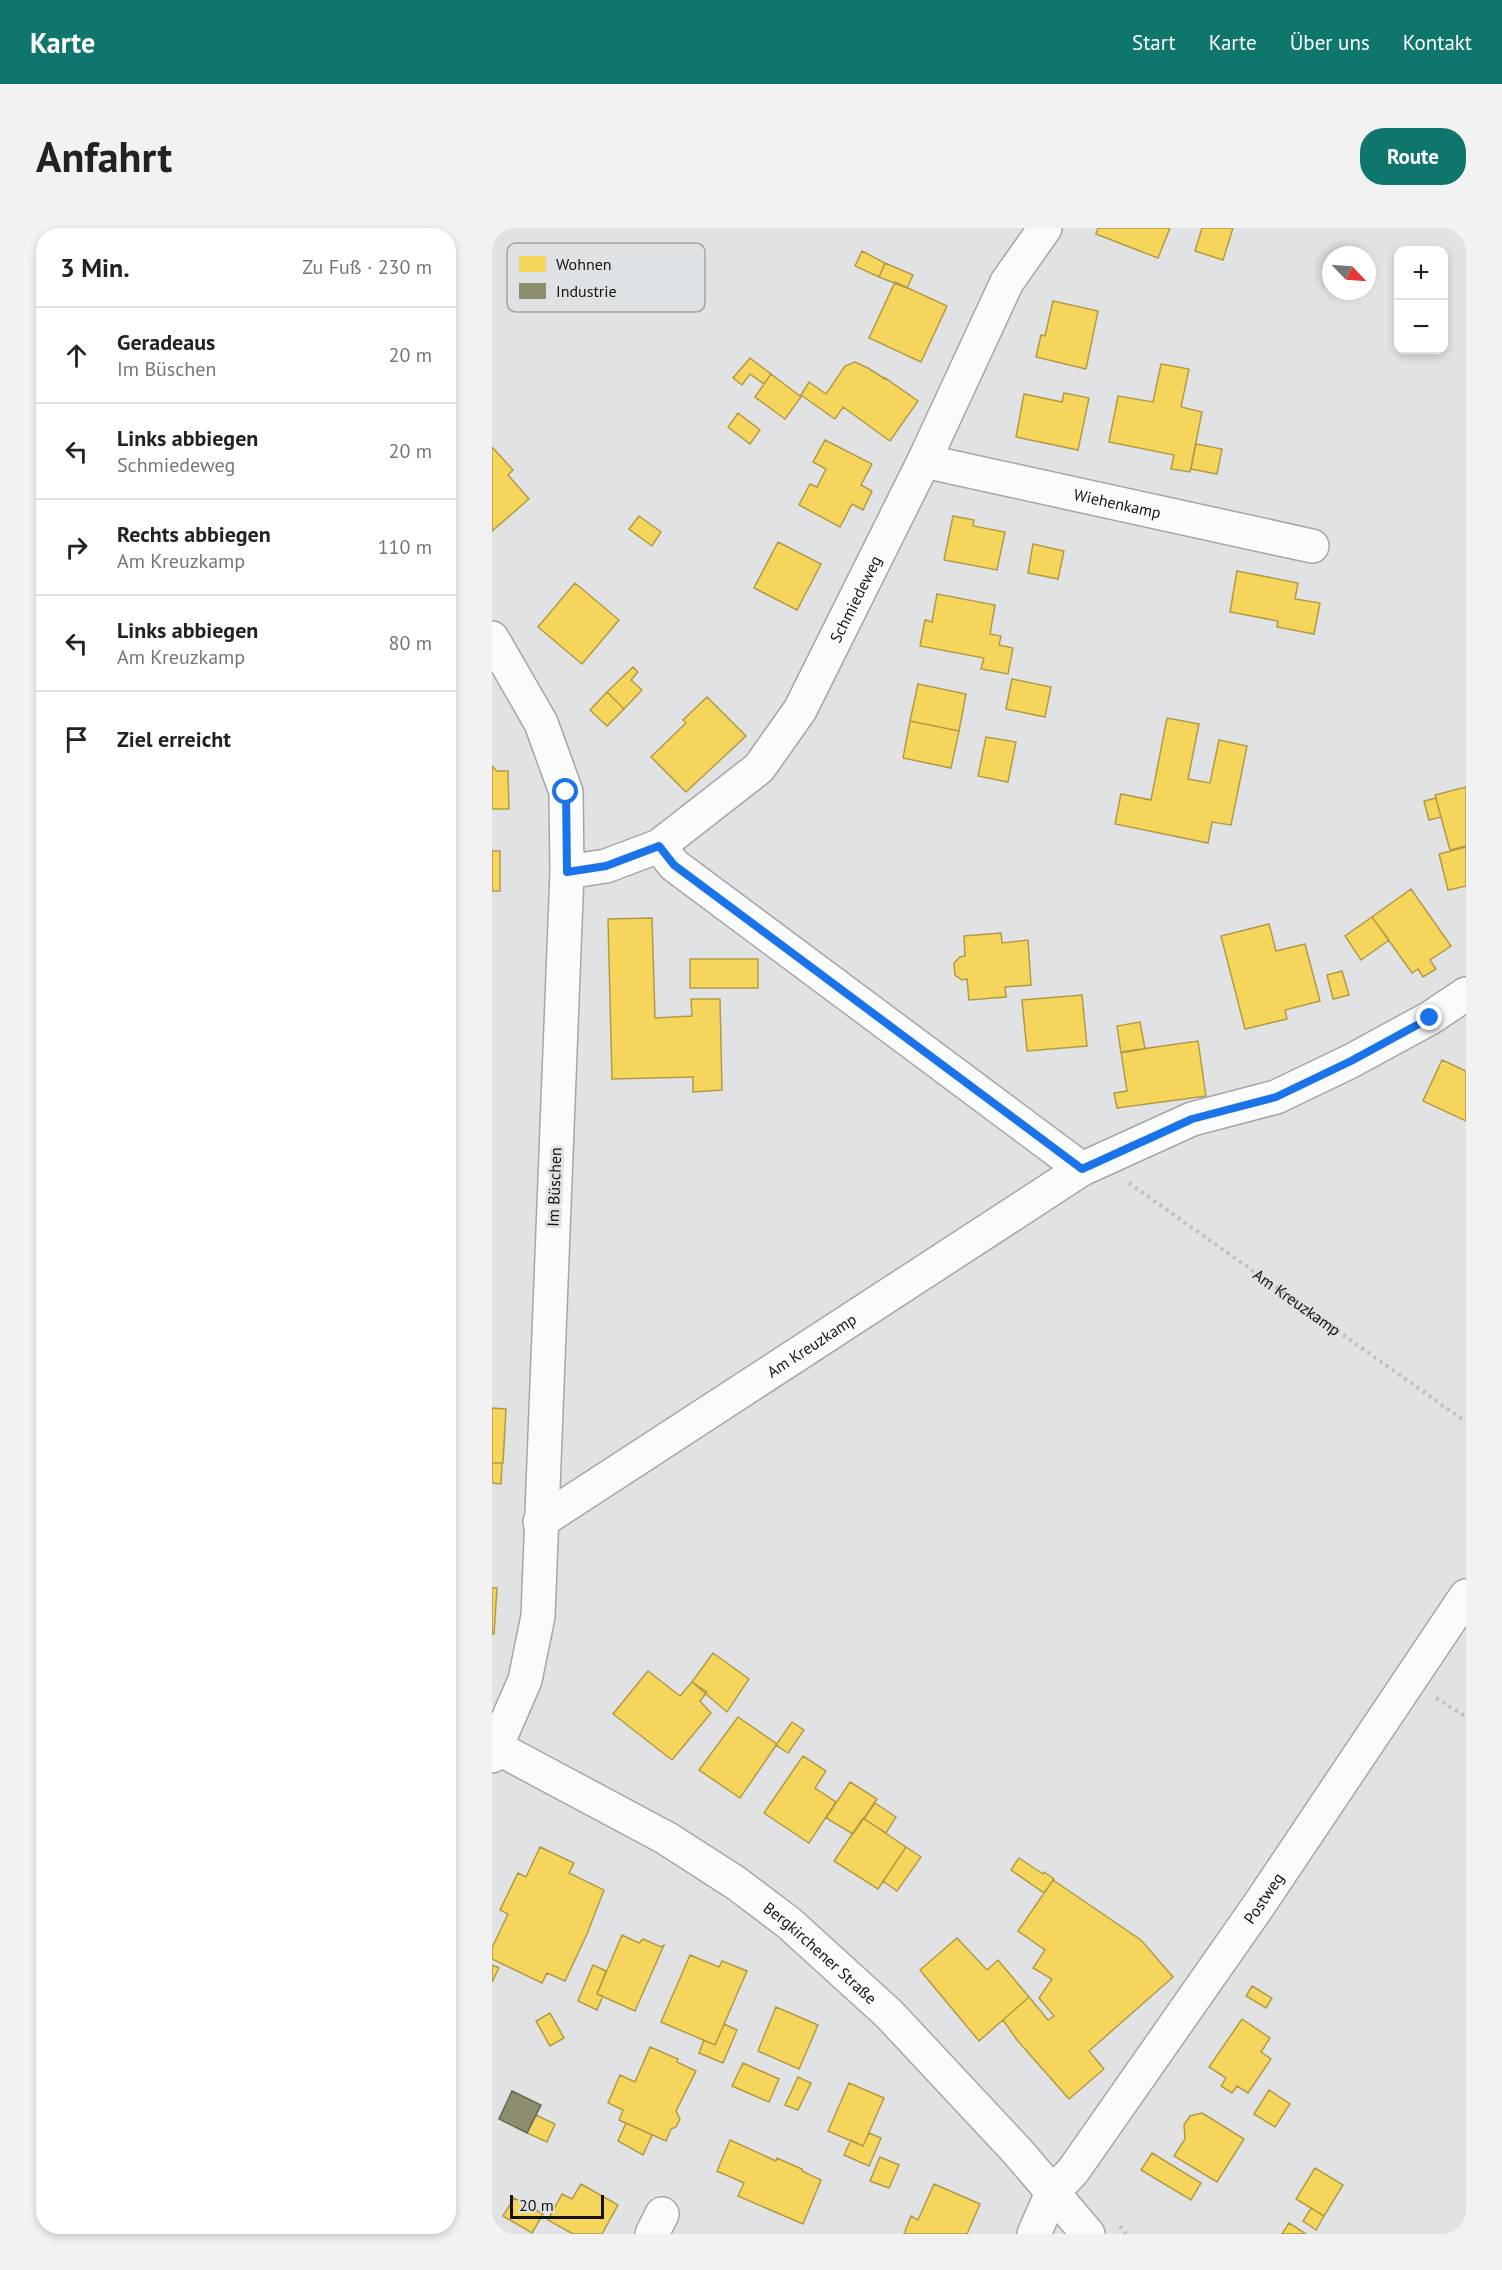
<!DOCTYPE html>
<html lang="de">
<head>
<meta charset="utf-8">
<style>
	:root { --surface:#fff; --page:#f2f2f2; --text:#222; --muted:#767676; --line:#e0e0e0; --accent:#0f766e }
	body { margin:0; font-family:"PT Sans",sans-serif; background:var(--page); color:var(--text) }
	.controls { position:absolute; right:18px; top:18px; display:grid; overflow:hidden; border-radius:12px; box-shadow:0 3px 9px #0003 }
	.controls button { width:54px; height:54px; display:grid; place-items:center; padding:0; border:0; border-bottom:2px solid var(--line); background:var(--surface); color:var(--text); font:30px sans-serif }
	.compass { position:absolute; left:830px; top:18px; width:54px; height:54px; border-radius:50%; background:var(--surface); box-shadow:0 3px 9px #0003; rotate:115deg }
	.scale { position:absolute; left:18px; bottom:15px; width:94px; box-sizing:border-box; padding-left:6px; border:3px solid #121314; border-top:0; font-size:16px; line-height:21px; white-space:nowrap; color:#121314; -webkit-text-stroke:4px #dfe2e4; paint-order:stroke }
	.stop { position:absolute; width:18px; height:18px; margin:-14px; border:4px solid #1a73e8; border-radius:50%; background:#fff }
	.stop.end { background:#1a73e8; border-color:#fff; box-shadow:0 2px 6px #0008 }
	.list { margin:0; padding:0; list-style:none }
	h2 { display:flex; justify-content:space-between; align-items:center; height:78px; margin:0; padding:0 24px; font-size:26px }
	h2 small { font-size:20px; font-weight:400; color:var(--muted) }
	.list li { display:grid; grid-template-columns:39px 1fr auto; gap:18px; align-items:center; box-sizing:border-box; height:96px; padding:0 24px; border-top:2px solid var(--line) }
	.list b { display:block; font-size:22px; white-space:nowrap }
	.list p { margin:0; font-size:20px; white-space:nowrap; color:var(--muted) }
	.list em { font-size:20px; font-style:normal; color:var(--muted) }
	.icon { flex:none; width:33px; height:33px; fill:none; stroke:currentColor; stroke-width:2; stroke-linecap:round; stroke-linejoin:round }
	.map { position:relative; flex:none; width:974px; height:2006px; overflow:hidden; border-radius:24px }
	header { display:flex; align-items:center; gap:36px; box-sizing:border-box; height:84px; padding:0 30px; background:var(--accent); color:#fff }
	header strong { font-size:28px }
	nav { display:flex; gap:33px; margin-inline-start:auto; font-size:21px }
	.intro { display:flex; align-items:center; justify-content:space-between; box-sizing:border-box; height:144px; padding:0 36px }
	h1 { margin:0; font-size:42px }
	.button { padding:15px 27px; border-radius:24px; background:var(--accent); color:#fff; font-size:21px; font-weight:700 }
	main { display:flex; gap:36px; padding:0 36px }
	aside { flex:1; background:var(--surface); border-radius:24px; box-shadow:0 3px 9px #0003 }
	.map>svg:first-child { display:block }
	.homes { fill:#f6d55c; stroke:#b29b46; stroke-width:1.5 }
	.industry { fill:#8c8c6e; stroke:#676853; stroke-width:1.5 }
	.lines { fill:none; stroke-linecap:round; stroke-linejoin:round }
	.minor-casing { stroke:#a5a6a7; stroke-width:36 }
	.path { stroke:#bfc1c1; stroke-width:4; stroke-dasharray:3 4.5; stroke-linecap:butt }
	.minor { stroke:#fafbfb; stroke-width:33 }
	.route { stroke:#1a73e8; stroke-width:8 }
	.labels { text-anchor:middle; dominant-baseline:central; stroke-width:6; stroke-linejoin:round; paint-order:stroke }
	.street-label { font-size:16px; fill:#121314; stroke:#dfe2e4 }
	.key { fill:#dfe2e4; stroke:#a2a4a6; stroke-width:1.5 }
	.key-label { font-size:16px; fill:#121314 }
</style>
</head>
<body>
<header>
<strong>Karte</strong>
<nav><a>Start</a><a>Karte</a><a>Über uns</a><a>Kontakt</a></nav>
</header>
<div class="intro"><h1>Anfahrt</h1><a class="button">Route</a></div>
<main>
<aside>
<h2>3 Min.<small>Zu Fuß · 230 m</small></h2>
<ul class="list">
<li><svg class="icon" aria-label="ahead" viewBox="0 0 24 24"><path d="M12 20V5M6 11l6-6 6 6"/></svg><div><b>Geradeaus</b><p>Im Büschen</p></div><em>20 m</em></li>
<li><svg class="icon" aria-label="left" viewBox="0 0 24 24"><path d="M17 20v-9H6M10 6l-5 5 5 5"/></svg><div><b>Links abbiegen</b><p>Schmiedeweg</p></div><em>20 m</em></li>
<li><svg class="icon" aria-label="right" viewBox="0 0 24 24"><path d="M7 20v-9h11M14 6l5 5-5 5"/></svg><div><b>Rechts abbiegen</b><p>Am Kreuzkamp</p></div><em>110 m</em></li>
<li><svg class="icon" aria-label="left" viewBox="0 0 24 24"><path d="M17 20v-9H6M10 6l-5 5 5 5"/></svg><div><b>Links abbiegen</b><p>Am Kreuzkamp</p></div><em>80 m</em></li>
<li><svg class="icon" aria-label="arrive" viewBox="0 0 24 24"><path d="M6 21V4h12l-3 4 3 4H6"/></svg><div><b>Ziel erreicht</b></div></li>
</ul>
</aside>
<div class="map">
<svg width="974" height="2006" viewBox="0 0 974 2006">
	<rect width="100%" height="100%" fill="#e0e2e3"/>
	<path class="homes" d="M606,0H678L666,30L604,6Z
		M710,0H741L731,32L703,23Z
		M370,23L393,35L387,49L363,38Z
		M393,35L421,47L415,60L387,49Z
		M403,54L455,78L429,134L377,110Z
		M561,73L606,83L594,141L544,129L549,107L553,108Z
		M258,130L279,146L272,156L258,146L250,157L241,150Z
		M363,134L376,140L393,151V150L426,173L398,213L351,179L343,191L309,167L317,154L334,166L353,138Z
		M669,136L697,141L689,179L710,184L698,244L679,241L682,227L617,214L626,168L661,174Z
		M279,146L309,169L293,191L263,169Z
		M572,165L597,170L586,222L524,209L532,166L570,174Z
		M246,185L268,202L258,216L236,199Z
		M333,212L380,236L369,257L380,263L371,282L360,276L348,299L307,277L318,256L325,259L334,241L321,234Z
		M704,216L730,221L725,246L699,241Z
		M0,219L21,242L16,247L37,271L0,303Z
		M147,288L169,304L160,318L137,301Z
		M461,288L482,292L481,298L513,304L505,342L452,332Z
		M286,314L329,336L305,382L262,360Z
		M541,316L572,323L566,351L536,345Z
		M745,343L806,355L803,371L828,375L822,406L785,399L786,393L738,384Z
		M83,355L127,392L90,436L46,399Z
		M445,366L503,377L498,406L509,408L507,417L521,420L516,446L489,441L492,430L428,418L433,392L440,394Z
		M141,439L146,444L139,452L150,462L132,481L115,464Z
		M520,451L559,459L553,489L514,481Z
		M426,456L474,466L467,503L418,493Z
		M115,464L132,481L115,498L98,482Z
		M215,469L254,508L194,564L159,529L194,495L191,492Z
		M675,490L707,496L696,551L718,555L727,512L755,518L739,597L720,594L716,615L623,596L629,566L659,572Z
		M418,493L467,503L459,540L411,530Z
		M494,509L524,514L516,554L486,548Z
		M0,538L5,543H16L17,581H0Z
		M974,559V618L958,622L943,567Z
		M944,570L949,589L937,592L932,573Z
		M974,619V658L956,662L947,626Z
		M0,623H8V663H0Z
		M919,661L959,718L938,732L944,741L931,749L926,741L920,745L880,689Z
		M880,689L897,712L869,732L853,708Z
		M160,690L163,790L200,788L199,771H228L230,862L201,864V849L120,851L116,691Z
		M777,696L784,723L813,716L828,773L793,782L795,791L753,801L729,708Z
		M509,705L510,715L536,712L539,757L513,759L514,769L477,772L475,751L470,752L463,747L462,735L468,729L473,728L472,708Z
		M198,731H266V760H198Z
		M850,743L857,767L841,771L835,747Z
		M590,767L595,818L535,823L530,772Z
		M648,794L653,821L629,825L625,798Z
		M706,813L714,868L625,880L622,865L635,863L629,824Z
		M950,832L974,843V893L931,873Z
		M0,1180L14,1181L11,1235H0Z
		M0,1235H10L9,1256L0,1255Z
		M0,1360H5L2,1406H0Z
		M221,1425L257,1451L235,1484L200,1454Z
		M156,1443L188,1468L200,1454L215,1464L208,1473L219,1485L180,1532L121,1486Z
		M246,1489L285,1516L248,1570L207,1542Z
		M300,1494L312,1502L296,1525L284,1517Z
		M311,1528L334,1543L323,1560L344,1574L317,1615L272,1585Z
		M358,1554L385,1571L361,1606L334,1590Z
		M383,1575L404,1589L394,1605L372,1591Z
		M371,1590L414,1619L386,1661L342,1633Z
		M48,1619L82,1635L77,1645L112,1662L95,1706L73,1753L55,1745L50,1755L0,1731V1720L16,1686L8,1682L26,1645L34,1649Z
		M414,1619L429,1629L405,1663L391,1653Z
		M527,1630L551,1646L552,1644L562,1651L552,1665L519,1642Z
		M561,1652L649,1712L681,1749L597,1823L612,1841L577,1871L525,1812L511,1792L537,1769L556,1792L562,1788L547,1770L560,1751L541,1740L553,1722L526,1703Z
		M130,1707L147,1715L151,1711L169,1719L172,1717L143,1783L105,1766Z
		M465,1710L495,1742L506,1732L537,1769L487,1813L428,1742Z
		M198,1727L227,1739L230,1733L255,1743L223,1817L169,1794Z
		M0,1737L7,1740L0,1754Z
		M101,1737L114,1743L105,1766L111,1768L105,1782L86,1773Z
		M760,1758L780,1770L774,1780L754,1768Z
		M284,1779L326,1797L307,1841L266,1823Z
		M58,1785L72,1810L58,1818L44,1793Z
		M750,1791L778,1810L769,1824L779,1831L756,1865L745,1858L740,1865L729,1858L734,1850L717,1839Z
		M232,1796L245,1802L231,1835L207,1825L212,1812L223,1817Z
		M158,1819L186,1831L185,1834L204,1843L184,1883L188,1891L184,1899L179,1901L174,1913L127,1892L131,1882L116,1875L128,1847L143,1854Z
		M251,1835L287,1851L277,1874L240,1858Z
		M306,1849L319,1855L306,1882L293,1877Z
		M357,1855L392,1870L371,1918L336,1903Z
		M777,1862L798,1876L783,1899L762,1886Z
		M710,1885L752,1911L725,1954L682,1928L693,1911L692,1897L698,1888Z
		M44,1887L63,1896L55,1914L35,1905Z
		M134,1895L160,1907L151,1927L126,1913Z
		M377,1905L389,1910L377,1938L352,1927L359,1912L371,1918Z
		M238,1912L284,1933L285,1930L310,1941V1943L329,1952L311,1996L246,1968L252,1955L225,1943Z
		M660,1925L709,1955L699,1972L649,1942Z
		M388,1929L407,1937L397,1960L378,1953Z
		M823,1940L851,1957L832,1988L804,1971Z
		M89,1956L126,1977L110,2006H81L56,1992L70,1966L80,1971Z
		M442,1956L488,1976L475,2006H412L419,1988L426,1992Z
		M22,1970L51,1986L40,2005L11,1988Z
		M819,1980L832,1988L824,2002L811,1993Z
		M797,1995L814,2006H790Z"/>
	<path class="industry" d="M20,1863L49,1877L35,1905L7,1891Z"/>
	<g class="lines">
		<defs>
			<g id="minor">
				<path id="s2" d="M432,233L820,318"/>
				<path d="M0,410L49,495L74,564L75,644L46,1388L33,1452L0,1528"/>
				<path d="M167,618L182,637L590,941"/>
				<path id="s3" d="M75,644L114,638L167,618L267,540L308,482L432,233L515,54L553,0"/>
				<path id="s4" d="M48,1294L590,941L700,891L784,869L859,833L938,790L974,766"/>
				<path id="s5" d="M0,1517L174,1610L244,1655L297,1695L397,1786L526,1924L596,2006"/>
				<path d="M160,2006L170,1986"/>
				<path id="s6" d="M542,2006L560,1965L581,1943L767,1677L974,1368"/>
			</g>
		</defs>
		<use href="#minor" class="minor-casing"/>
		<g class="path">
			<path id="s1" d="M637,955L974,1194"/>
			<path d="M944,1470L974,1489"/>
			<path d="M628,1998L634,2006"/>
		</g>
		<use href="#minor" class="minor"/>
	</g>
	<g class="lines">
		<path class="route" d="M74,564L75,644L114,638L167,618L182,637L590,941L700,891L784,869L859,833L938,790"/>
	</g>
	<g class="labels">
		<g class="street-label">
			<text stroke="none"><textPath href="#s2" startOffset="198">Wiehenkamp</textPath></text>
			<text stroke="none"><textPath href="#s3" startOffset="418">Schmiedeweg</textPath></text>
			<text transform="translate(62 959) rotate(-88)">Im Büschen</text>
			<text stroke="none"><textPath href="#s1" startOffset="206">Am Kreuzkamp</textPath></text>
			<text stroke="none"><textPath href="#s4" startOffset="324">Am Kreuzkamp</textPath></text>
			<text stroke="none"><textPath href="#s6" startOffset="408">Postweg</textPath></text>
			<text stroke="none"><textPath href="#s5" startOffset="390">Bergkirchener Straße</textPath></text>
		</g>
	</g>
	<rect x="15" y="15" width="198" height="69" rx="9" class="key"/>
	<rect x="27" y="28" width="27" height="16" fill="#f6d55c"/>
	<rect x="27" y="55" width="27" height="16" fill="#8c8c6e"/>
	<g class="key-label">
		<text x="64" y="42">Wohnen</text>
		<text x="64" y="69">Industrie</text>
	</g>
</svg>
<div class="controls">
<button>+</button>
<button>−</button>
</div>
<svg class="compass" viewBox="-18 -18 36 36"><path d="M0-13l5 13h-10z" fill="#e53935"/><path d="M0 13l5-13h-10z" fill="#767676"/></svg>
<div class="scale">20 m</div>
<div class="stop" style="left:74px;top:564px"></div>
<div class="stop end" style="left:938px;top:790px"></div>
</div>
</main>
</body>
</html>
